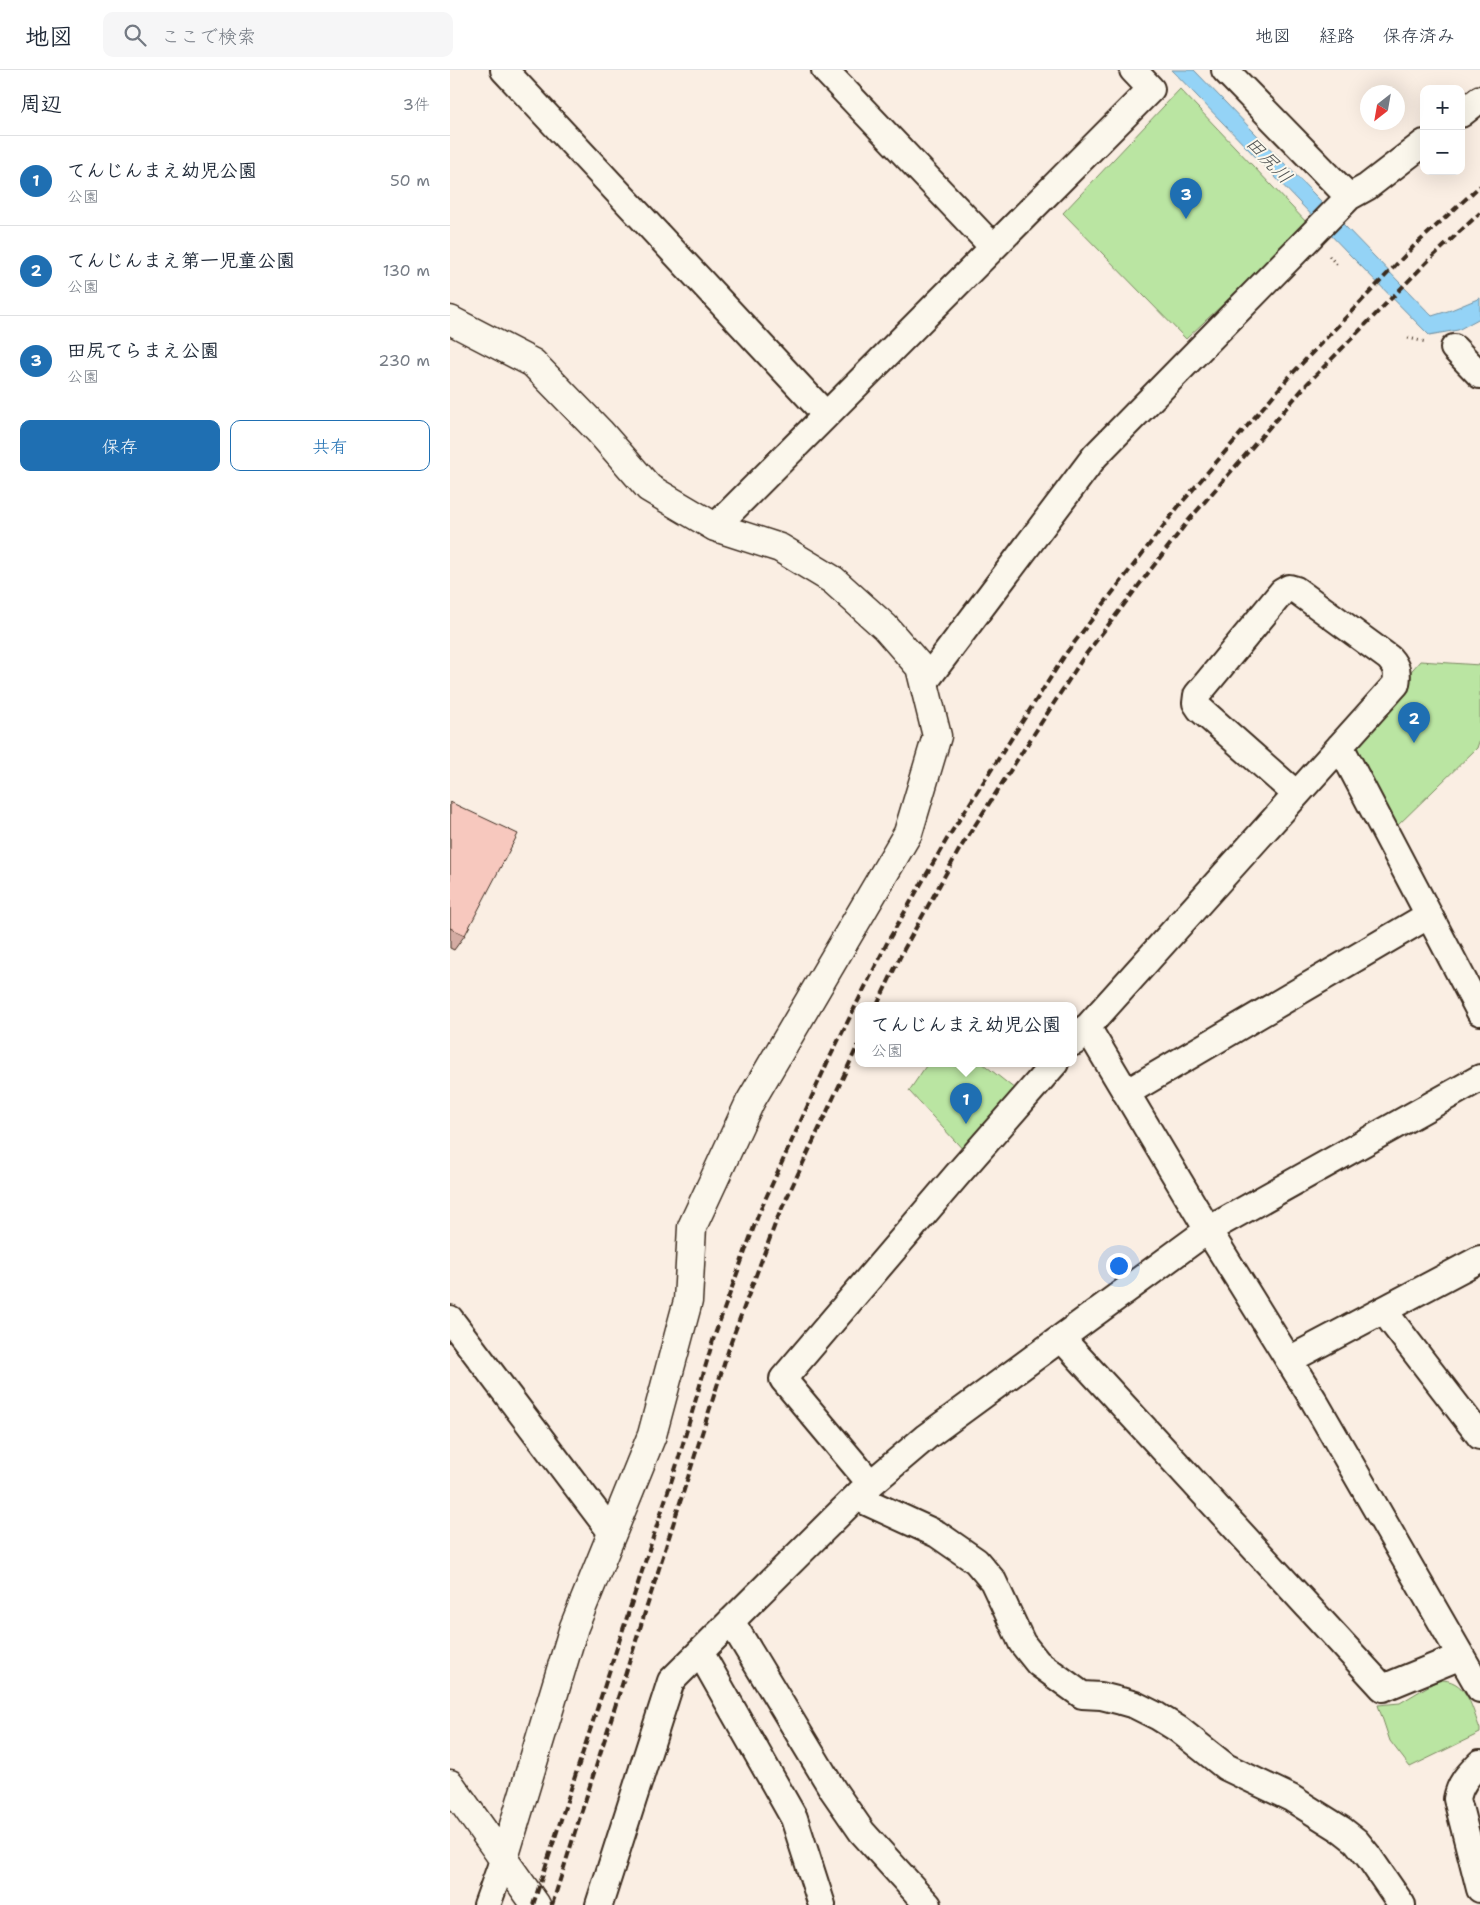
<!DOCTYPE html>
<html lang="ja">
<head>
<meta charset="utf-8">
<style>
	:root { --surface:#fff; --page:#f6f6f7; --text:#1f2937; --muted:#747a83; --line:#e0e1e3; --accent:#1f6fb2 }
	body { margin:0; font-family:"Shantell Sans","Klee One",sans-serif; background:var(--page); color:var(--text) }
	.controls { position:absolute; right:15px; top:15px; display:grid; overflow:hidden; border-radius:10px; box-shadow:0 5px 20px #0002 }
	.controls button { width:45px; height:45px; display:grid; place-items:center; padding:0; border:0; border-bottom:1px solid var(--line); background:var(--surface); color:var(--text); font:25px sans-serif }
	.compass { position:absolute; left:910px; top:15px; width:45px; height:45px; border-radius:50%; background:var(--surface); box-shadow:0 5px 20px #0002; rotate:211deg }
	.you { position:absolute; left:668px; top:1195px; width:18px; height:18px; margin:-12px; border:4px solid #fff; border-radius:50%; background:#1a73e8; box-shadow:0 0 0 8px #1a73e833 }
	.badge { display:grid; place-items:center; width:32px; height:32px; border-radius:50%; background:var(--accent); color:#fff; font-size:16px; font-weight:700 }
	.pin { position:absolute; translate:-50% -41px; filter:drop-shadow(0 1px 2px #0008) }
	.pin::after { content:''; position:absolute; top:26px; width:18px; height:15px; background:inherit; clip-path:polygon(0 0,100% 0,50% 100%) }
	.popup { position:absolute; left:405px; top:932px; width:222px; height:65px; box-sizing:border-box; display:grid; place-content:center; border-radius:10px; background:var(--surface); filter:drop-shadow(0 1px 4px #0005); font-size:16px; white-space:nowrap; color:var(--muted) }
	.popup b { font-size:19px; color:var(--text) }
	.popup::after { content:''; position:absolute; left:50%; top:100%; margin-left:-10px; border:10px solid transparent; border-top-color:var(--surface) }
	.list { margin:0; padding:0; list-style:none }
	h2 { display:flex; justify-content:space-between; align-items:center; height:65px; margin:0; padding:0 20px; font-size:21px }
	h2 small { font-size:16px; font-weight:400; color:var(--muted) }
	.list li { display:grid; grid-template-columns:32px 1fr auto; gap:15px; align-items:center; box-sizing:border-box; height:90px; padding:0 20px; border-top:1px solid var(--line) }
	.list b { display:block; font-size:19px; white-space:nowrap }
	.list p { margin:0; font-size:16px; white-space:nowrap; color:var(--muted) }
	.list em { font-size:16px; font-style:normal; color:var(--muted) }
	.actions { display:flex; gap:10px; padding:15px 20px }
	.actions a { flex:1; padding:11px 0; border:1px solid var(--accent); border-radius:10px; text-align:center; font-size:18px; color:var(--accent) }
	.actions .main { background:var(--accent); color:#fff }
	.icon { flex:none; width:28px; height:28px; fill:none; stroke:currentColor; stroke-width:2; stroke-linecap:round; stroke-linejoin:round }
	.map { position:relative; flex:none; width:1030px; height:1835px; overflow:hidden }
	header { display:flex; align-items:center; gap:30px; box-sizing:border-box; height:70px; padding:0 25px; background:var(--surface); border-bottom:1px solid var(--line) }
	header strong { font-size:24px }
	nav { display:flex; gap:28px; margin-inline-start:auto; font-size:18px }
	.search { width:350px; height:45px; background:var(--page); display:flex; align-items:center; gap:12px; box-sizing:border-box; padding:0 18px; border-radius:10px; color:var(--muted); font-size:19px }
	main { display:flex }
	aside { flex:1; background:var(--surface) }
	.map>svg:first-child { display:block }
	.green { fill:#bae5a2; stroke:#7a8860 }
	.water { fill:#94d3f6; stroke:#708fa0 }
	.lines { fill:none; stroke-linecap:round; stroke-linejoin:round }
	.street-casing { stroke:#3b2a1e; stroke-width:30 }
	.secondary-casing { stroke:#3b2a1e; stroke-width:31 }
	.path { stroke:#3b2a1e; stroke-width:3; stroke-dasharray:1 4; stroke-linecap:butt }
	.street { stroke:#fbf7ec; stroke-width:26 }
	.secondary { stroke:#fbf7ec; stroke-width:28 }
	.rail { stroke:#3b2a1e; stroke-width:4; stroke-dasharray:8 4; stroke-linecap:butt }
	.wall { fill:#d4aca3; stroke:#3b2a1e }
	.building { fill:#f7c8be; stroke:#3b2a1e }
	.labels { text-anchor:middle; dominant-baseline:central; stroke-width:4; stroke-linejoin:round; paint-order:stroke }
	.water-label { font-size:19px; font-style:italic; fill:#515454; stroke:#fbf7ec }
</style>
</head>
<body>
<header>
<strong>地図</strong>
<div class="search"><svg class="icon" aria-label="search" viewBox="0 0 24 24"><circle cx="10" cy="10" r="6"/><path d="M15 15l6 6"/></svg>ここで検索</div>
<nav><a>地図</a><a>経路</a><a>保存済み</a></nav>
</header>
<main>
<aside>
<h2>周辺<small>3件</small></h2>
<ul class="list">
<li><span class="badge">1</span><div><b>てんじんまえ幼児公園</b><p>公園</p></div><em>50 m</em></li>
<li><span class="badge">2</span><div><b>てんじんまえ第一児童公園</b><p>公園</p></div><em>130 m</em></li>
<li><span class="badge">3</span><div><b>田尻てらまえ公園</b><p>公園</p></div><em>230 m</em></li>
</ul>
<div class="actions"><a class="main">保存</a><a>共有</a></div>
</aside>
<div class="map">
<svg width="1030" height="1835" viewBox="0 0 1030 1835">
	<rect width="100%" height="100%" fill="#faeee3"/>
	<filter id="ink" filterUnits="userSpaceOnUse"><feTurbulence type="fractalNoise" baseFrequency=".02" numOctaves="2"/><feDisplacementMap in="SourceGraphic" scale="10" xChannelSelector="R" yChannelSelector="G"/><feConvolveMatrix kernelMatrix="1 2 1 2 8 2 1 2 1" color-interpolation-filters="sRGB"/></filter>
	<g filter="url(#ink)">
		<path class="green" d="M730,19L858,154L736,269L613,143Z
			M970,591L1030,595V669L1027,678L944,759L896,676Z
			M478,993H532L570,1023L517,1084L459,1021Z
			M993,1610C1018,1612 1022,1639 1030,1659V1663L960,1697L940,1671L928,1635L950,1633L985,1612Z"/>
		<path class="water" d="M722,0H744L982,246L1001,240L1030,228V248L1008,260L979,265L900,185Z"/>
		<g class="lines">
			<defs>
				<path id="street" d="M54,0L376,345
					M375,0L543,177
					M775,0L899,127
					M1011,44L1030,29
					M1004,278L1030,305
					M265,457L701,19L683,0
					M474,613L645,386L899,127L917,117L974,73
					M890,676L1030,942
					M637,957L758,1160L863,1329L1030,1619
					M624,972L946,614C948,603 947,597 939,588L846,520L839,518L832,522L747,625L746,633L750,639L846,724
					M676,1023L979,845
					M933,1240L1030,1366
					M0,1249L162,1463
					M611,1268L933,1618L1011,1586
					M839,1290L1030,1189
					M421,1414L333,1309L507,1105L605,993
					M406,1427L487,1464L526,1491L543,1511L572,1573L588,1593L632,1625L651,1626L671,1631L685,1635L707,1646L728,1659L776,1697L841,1728L892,1760L906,1771L919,1787L952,1835
					M281,1551L383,1720L412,1762L478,1835
					M250,1582L344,1748L372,1835
					M1030,1693C1018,1705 1010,1713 1007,1729L1030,1819
					M37,1835L54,1788
					M149,1835L221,1611L410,1423L476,1367L758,1160L1030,1008"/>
				<path id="secondary" d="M0,250L83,293L150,362L199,418L265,457L330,478L383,510L435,557L470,597L487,666L458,763L300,1032L242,1157L238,1231L202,1365L124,1557L54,1788
					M0,1714L86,1835"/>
			</defs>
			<use href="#street" class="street-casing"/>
			<use href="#secondary" class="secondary-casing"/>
			<path class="path" d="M879,186L889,197
				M958,268L976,272"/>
			<use href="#street" class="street"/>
			<use href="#secondary" class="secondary"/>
			<path class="rail" d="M427,935L453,881L509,780L633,588L738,451L857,314L979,190L1030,143
				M83,1835L227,1394L264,1267L309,1143L378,991L438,871L497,769L617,582L728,437L839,307L963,177L1030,116
				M102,1835L281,1272L327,1149L408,975"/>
		</g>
		<path class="wall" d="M0,732L15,865L4,880L0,878Z"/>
		<path class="building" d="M0,732L68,764L15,865L0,858Z"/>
	</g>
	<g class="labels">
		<g class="water-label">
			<text transform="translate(819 90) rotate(46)">田尻川</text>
		</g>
	</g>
</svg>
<div class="controls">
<button>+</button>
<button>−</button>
</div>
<svg class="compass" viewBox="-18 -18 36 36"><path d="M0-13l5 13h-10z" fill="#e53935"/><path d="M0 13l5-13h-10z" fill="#747a83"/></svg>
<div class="you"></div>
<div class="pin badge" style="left:516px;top:1054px">1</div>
<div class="popup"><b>てんじんまえ幼児公園</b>公園</div>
<div class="pin badge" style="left:964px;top:673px">2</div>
<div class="pin badge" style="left:736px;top:149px">3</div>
</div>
</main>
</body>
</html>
